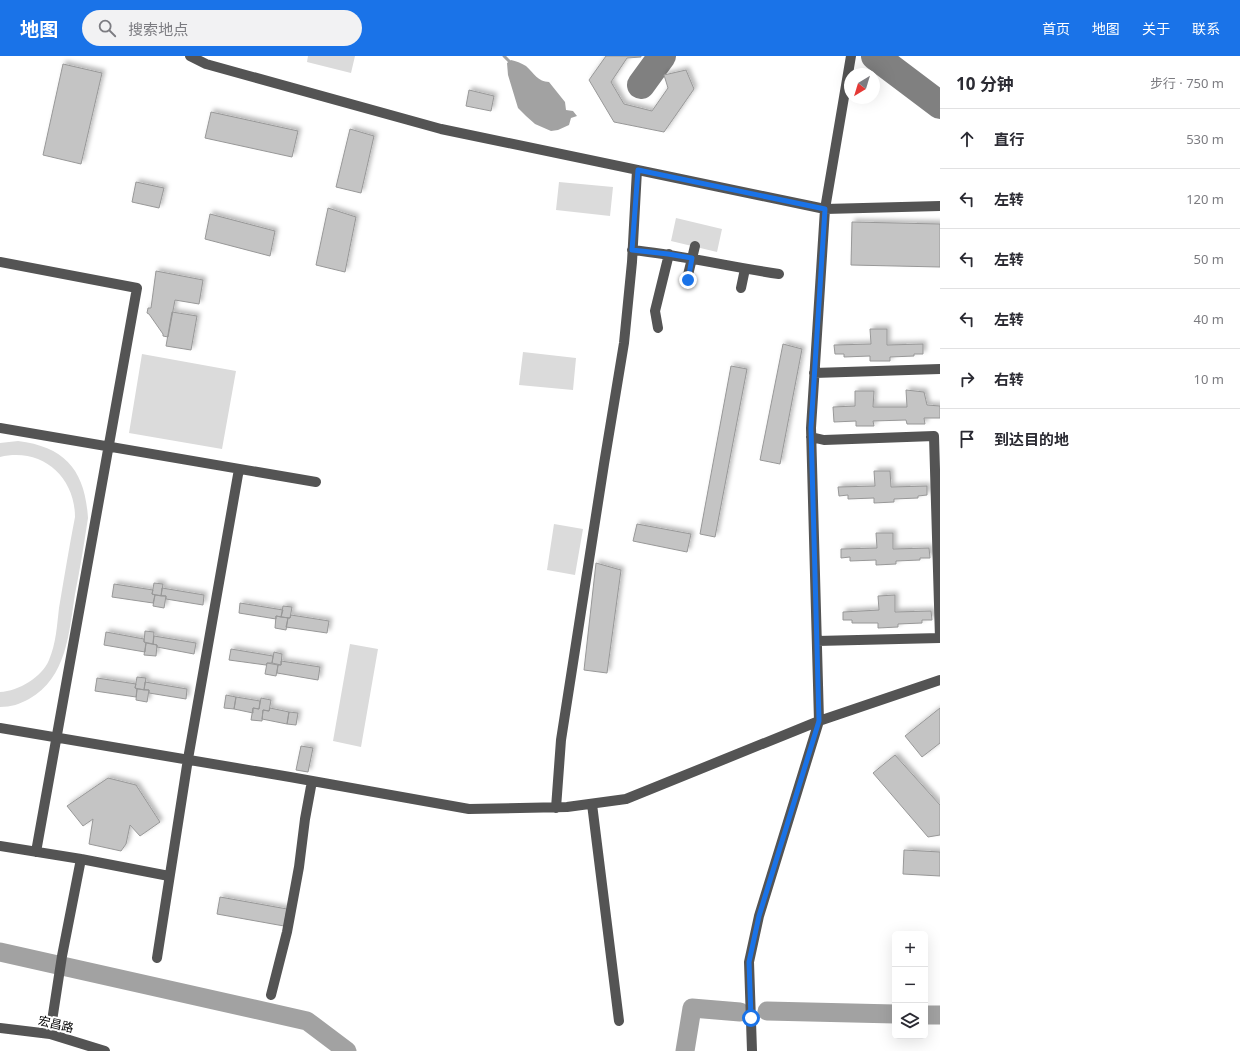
<!DOCTYPE html>
<html lang="zh">
<head>
<meta charset="utf-8">
<style>
	:root { --surface:#fff; --page:#f2f2f3; --text:#2b2b33; --muted:#7c7c81; --line:#e1e1e2; --accent:#1a73e8 }
	body { margin:0; font-family:"Noto Sans","Noto Sans SC",sans-serif; background:var(--page); color:var(--text) }
	.controls { position:absolute; right:12px; bottom:12px; display:grid; overflow:hidden; border-radius:6px; box-shadow:0 4px 16px #0002 }
	.controls button { width:36px; height:36px; display:grid; place-items:center; padding:0; border:0; border-bottom:1px solid var(--line); background:var(--surface); color:var(--text); font:20px sans-serif }
	.compass { position:absolute; left:844px; top:12px; width:36px; height:36px; border-radius:50%; background:var(--surface); box-shadow:0 4px 16px #0002; rotate:218deg }
	.stop { position:absolute; width:12px; height:12px; margin:-9px; border:3px solid #1a73e8; border-radius:50%; background:#fff }
	.stop.end { background:#1a73e8; border-color:#fff; box-shadow:0 1px 4px #0008 }
	.list { margin:0; padding:0; list-style:none }
	h2 { display:flex; justify-content:space-between; align-items:center; height:52px; margin:0; padding:0 16px; font-size:17px }
	h2 small { font-size:13px; font-weight:400; color:var(--muted) }
	.list li { display:grid; grid-template-columns:26px 1fr auto; gap:12px; align-items:center; box-sizing:border-box; height:60px; padding:0 16px; border-top:1px solid var(--line) }
	.list b { display:block; font-size:15px; white-space:nowrap }
	.list em { font-size:13px; font-style:normal; color:var(--muted) }
	.icon { flex:none; width:22px; height:22px; fill:none; stroke:currentColor; stroke-width:2; stroke-linecap:round; stroke-linejoin:round }
	.map { position:relative; flex:none; width:940px; height:995px; overflow:hidden }
	header { display:flex; align-items:center; gap:24px; box-sizing:border-box; height:56px; padding:0 20px; background:var(--accent); color:#fff }
	header strong { font-size:19px }
	nav { display:flex; gap:22px; margin-inline-start:auto; font-size:14px }
	.search { width:280px; height:36px; background:var(--page); display:flex; align-items:center; gap:10px; box-sizing:border-box; padding:0 14px; border-radius:22px; color:var(--muted); font-size:15px }
	main { display:flex }
	aside { flex:1; background:var(--surface) }
	.map>svg:first-child { display:block }
	.green { fill:#dbdbdb }
	.water { fill:#a2a2a2 }
	.lines { fill:none; stroke-linecap:round; stroke-linejoin:round }
	.stream { stroke:#a2a2a2; stroke-width:3 }
	.river { stroke:#a2a2a2; stroke-width:19 }
	.taxiway { stroke:#808080; stroke-width:28 }
	.building { fill:#c4c4c4; stroke:#989898; filter:url(#shadow) }
	.minor { stroke:#545454; stroke-width:10 }
	.route { stroke:#1a73e8; stroke-width:5 }
	.labels { text-anchor:middle; dominant-baseline:central; stroke-width:4; stroke-linejoin:round; paint-order:stroke }
	.street-label { font-size:12px; fill:#000; stroke:#fff }
</style>
</head>
<body>
<header>
<strong>地图</strong>
<div class="search"><svg class="icon" aria-label="search" viewBox="0 0 24 24"><circle cx="10" cy="10" r="6"/><path d="M15 15l6 6"/></svg>搜索地点</div>
<nav><a>首页</a><a>地图</a><a>关于</a><a>联系</a></nav>
</header>
<main>
<div class="map">
<svg width="940" height="995" viewBox="0 0 940 995">
	<defs>
		<filter id="shadow"><feDropShadow dx="3" dy="-3" stdDeviation="2" flood-color="#0004"/></filter>
	</defs>
	<rect width="100%" height="100%" fill="#fff"/>
	<path class="green" d="M308,0H355L351,17L307,6Z
		M559,126L613,131L610,160L556,154Z
		M676,162L722,173L717,196L671,185Z
		M523,296L576,302L573,334L519,329Z
		M142,298L236,315L222,393L129,377Z
		M18,385C66,391 85,415 88,462C84,488 80,513 75,538C69,576 67,622 29,643C20,648 11,651 0,651V636C19,635 42,621 49,604C56,588 57,569 59,552C64,522 69,492 75,461C75,420 41,391 0,401V387Z
		M554,468L583,473L575,519L547,514Z
		M350,588L378,593L361,691L333,685Z"/>
	<path class="water" d="M511,4C516,5 521,7 526,10C534,17 538,26 549,26L565,46L566,54L573,55L577,60L571,62L569,69L558,74L551,75L535,68L526,60L518,52L508,19L507,7Z"/>
	<g class="lines">
		<path class="stream" d="M504,0L509,5"/>
		<path class="river" d="M0,896L307,965L347,995
			M767,955L895,958
			M925,959H940
			M685,995L692,952L740,956"/>
		<path class="taxiway" d="M875,0L940,49
			M641,29L662,0"/>
	</g>
	<path class="building" d="M606,0H641V1L627,2L611,26L624,48L652,55L668,32L664,19L686,14L694,33L664,76L614,66L589,24Z
		M63,8L102,17L81,108L43,99Z
		M469,34L494,40L491,55L466,50Z
		M211,56L298,75L292,101L205,82Z
		M350,73L374,80L361,137L336,131Z
		M136,126L164,132L159,152L132,146Z
		M328,152L356,161L345,216L316,209Z
		M210,158L275,175L270,200L205,183Z
		M852,166L940,168V211L851,209Z
		M156,215L203,224L199,248L175,244L168,281L163,280V278L149,258L147,257L148,252H151Z
		M172,256L197,260L191,294L166,290Z
		M870,273H887V289L923,288V298H914V300L890,301V305H870V300L844,301V298H835L834,289L871,288Z
		M783,288L802,293L780,408L760,404Z
		M731,310L747,313L715,481L700,478Z
		M906,334L924,336L927,349L940,350V362H924L925,368H907L906,364L873,365L874,370H856V365L834,366L833,351L855,350V335H874L873,351H907Z
		M874,415H890L891,431L927,430V439L918,440V442L894,443V446L874,447V442L848,443V439L839,440L838,431L875,430Z
		M637,468L691,478L687,496L633,485Z
		M876,477H893V493L929,492L930,502H920V504L896,505V508L876,509V504L850,505V501L841,502V493L877,492Z
		M596,507L621,514L607,617L584,614Z
		M154,527L163,528L161,540L152,538Z
		M114,528L153,534L152,538L155,539L153,547L112,541Z
		M162,532L204,539L203,549L166,543V540H161Z
		M155,539L166,540L164,552L153,550Z
		M895,539V556L931,555L932,564H922V567L898,568V571L878,572V567H852V564H843V556L879,554L878,540Z
		M240,547L283,554L281,561L276,560V563L239,557Z
		M283,550L292,551L290,562L281,561Z
		M291,559L329,565L327,577L286,571L288,562H290Z
		M276,560L288,562L286,574L275,572Z
		M145,575L154,576L153,588L144,586Z
		M106,576L144,583V586L146,587L145,596L104,589Z
		M154,580L196,587L194,598L157,591V589L153,588Z
		M146,587L157,589L156,600L144,599Z
		M231,593L273,600L272,607H267L266,609L229,604Z
		M274,596L282,598L281,609L272,607Z
		M281,605L320,611L318,624L277,617L278,609H281Z
		M267,607L278,609L276,620L265,618Z
		M137,621L146,622L144,634L135,632Z
		M97,622L136,628L135,632L137,633L136,641L95,635Z
		M145,626L187,633L186,643L149,637V634H144Z
		M137,633L149,634L147,646L136,644Z
		M226,639L236,641L234,653L224,652Z
		M236,641L260,645L259,653L253,652V657L234,653Z
		M261,642L271,644L269,655L263,654L262,665L251,664L253,652L259,653Z
		M270,652L289,656L287,668L262,663L263,654L269,655Z
		M940,652V687L922,701L905,680Z
		M289,656L298,657L296,669L287,668Z
		M301,690L313,692L308,716L296,714Z
		M895,699L940,749V779L928,781L873,717Z
		M108,722L136,729L160,766L140,780L130,769L126,788L121,795L89,788L93,763L83,770L67,750Z
		M904,794L940,796V820L903,818Z
		M220,841L287,853L284,870L217,858Z"/>
	<g class="lines">
		<path class="minor" d="M190,0L206,8L441,73L825,153L940,150
			M632,194C682,199 730,211 779,218
			M0,206L137,232L36,796
			M687,223L695,190
			M741,232L745,213
			M658,272L655,255L669,198
			M814,317L940,313
			M0,372L316,426
			M811,381L824,384L934,380L940,582L817,585
			M0,672L290,721L469,753L567,751L626,743L819,665L940,624
			M592,748L619,965
			M556,752L561,684L604,408L624,287L632,206L637,114
			M0,790L81,803L169,820
			M157,902L188,703L239,413
			M271,939L287,876L299,811L305,763L312,725
			M0,972L50,978L105,995
			M50,978L62,900L81,803
			M752,995L749,906L759,860L819,665L811,372L825,153L851,0"/>
	</g>
	<g class="lines">
		<path class="route" d="M688,224L692,202L668,198L632,194L638,114L825,153L811,372L819,665L759,860L749,906L751,962"/>
	</g>
	<g class="labels">
		<g class="street-label">
			<text transform="translate(56 968) rotate(13)">宏昌路</text>
		</g>
	</g>
</svg>
<div class="controls">
<button>+</button>
<button>−</button>
<button><svg class="icon" aria-label="layers" viewBox="0 0 24 24"><path d="M12 4l9 5-9 5-9-5zM3 14l9 5 9-5"/></svg></button>
</div>
<svg class="compass" viewBox="-18 -18 36 36"><path d="M0-13l5 13h-10z" fill="#e53935"/><path d="M0 13l5-13h-10z" fill="#7c7c81"/></svg>
<div class="stop" style="left:751px;top:962px"></div>
<div class="stop end" style="left:688px;top:224px"></div>
</div>
<aside>
<h2>10 分钟<small>步行 · 750 m</small></h2>
<ul class="list">
<li><svg class="icon" aria-label="ahead" viewBox="0 0 24 24"><path d="M12 20V5M6 11l6-6 6 6"/></svg><div><b>直行</b></div><em>530 m</em></li>
<li><svg class="icon" aria-label="left" viewBox="0 0 24 24"><path d="M17 20v-9H6M10 6l-5 5 5 5"/></svg><div><b>左转</b></div><em>120 m</em></li>
<li><svg class="icon" aria-label="left" viewBox="0 0 24 24"><path d="M17 20v-9H6M10 6l-5 5 5 5"/></svg><div><b>左转</b></div><em>50 m</em></li>
<li><svg class="icon" aria-label="left" viewBox="0 0 24 24"><path d="M17 20v-9H6M10 6l-5 5 5 5"/></svg><div><b>左转</b></div><em>40 m</em></li>
<li><svg class="icon" aria-label="right" viewBox="0 0 24 24"><path d="M7 20v-9h11M14 6l5 5-5 5"/></svg><div><b>右转</b></div><em>10 m</em></li>
<li><svg class="icon" aria-label="arrive" viewBox="0 0 24 24"><path d="M6 21V4h12l-3 4 3 4H6"/></svg><div><b>到达目的地</b></div></li>
</ul>
</aside>
</main>
</body>
</html>
